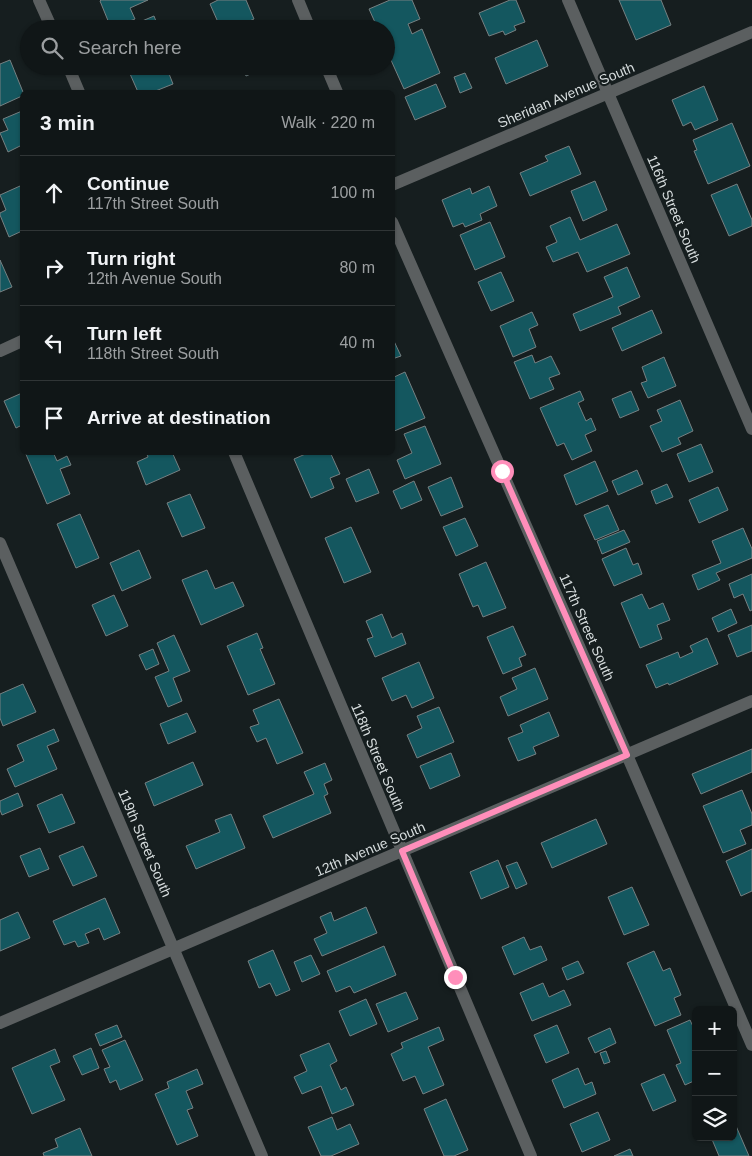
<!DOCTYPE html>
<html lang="en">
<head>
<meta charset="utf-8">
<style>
	:root { --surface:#101617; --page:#1e2324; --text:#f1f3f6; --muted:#9c9fa1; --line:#303536 }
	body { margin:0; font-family:Helvetica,sans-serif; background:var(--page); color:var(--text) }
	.controls { position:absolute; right:15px; bottom:15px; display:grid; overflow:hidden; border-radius:8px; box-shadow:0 1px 4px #0004 }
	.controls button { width:45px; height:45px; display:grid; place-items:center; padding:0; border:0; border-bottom:1px solid var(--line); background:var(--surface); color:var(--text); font:25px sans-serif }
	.stop { position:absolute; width:15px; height:15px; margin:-11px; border:4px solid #ff8eba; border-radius:50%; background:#fff }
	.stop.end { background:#ff8eba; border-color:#fff; box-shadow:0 1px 5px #0008 }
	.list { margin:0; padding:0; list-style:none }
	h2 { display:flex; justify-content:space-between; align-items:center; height:65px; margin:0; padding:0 20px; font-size:21px }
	h2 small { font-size:16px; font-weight:400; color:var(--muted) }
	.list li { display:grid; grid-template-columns:32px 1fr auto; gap:15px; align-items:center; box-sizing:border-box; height:75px; padding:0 20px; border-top:1px solid var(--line) }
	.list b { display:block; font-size:19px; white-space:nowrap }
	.list p { margin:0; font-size:16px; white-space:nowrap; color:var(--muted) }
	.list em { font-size:16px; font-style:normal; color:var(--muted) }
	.icon { flex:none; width:28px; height:28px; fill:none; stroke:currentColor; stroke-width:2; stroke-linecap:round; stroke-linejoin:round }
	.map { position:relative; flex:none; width:752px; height:1156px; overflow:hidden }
	.search { position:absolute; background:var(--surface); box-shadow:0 1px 4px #0004; left:20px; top:20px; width:375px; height:55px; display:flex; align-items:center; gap:12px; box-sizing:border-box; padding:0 18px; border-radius:28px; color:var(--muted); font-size:19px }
	.panel { position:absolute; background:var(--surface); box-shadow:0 1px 4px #0004; left:20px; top:90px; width:375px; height:365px; border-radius:8px }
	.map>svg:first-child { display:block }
	.building { fill:#14575f; stroke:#768082 }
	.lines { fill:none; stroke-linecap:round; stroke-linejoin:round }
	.minor { stroke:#5b5f60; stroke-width:12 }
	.route { stroke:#ff8eba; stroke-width:6 }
	.labels { text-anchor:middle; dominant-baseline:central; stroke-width:4; stroke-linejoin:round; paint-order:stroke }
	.street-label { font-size:14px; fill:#d6dcdd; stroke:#161e1f }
</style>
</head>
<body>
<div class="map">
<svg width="752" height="1156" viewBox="0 0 752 1156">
	<rect width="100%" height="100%" fill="#161e1f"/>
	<path class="building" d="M101,0H148L130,8L135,19L111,28L100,1Z
		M218,0H246L254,19L231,29H221L210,4Z
		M390,0H412L420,19L408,24L412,34L422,29L440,73L404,89L386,49V29H378L369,9Z
		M510,0H516L525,22L514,26L516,30L505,35L503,31L489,36L479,13Z
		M619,0H661L671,25L636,40Z
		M154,16L159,29H137L135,24Z
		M537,40L548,66L506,84L495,58Z
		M10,60L23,92L22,96L0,106V64Z
		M129,66H166L173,84L153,92H138L127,67Z
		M242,66H269L246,76Z
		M465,73L472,88L460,93L454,77Z
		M436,84L446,107L415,120L405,97Z
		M704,86L718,120L695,130L691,122L683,126L672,100Z
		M22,111V145L8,152L0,133L8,130L3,119Z
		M732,123L750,166L708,184L694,151L697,150L693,140Z
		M569,146L581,174L530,196L520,173L548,161L545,156Z
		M595,181L607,210L583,221L571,191Z
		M737,184L752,220V226L729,236L711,195Z
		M20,186L22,191V231L9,237L0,215V213L6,210L0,195Z
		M489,186L497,206L480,214L482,220L465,227L463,223L453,227L442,200L470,188L472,194Z
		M570,217L580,240L617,224L630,254L587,272L578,252L553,262L546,247L557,242L550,226Z
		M490,222L505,257L475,270L460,235Z
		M0,260L12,287L0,292Z
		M627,267L640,297L618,307L621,314L580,331L573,314L613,297L604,277Z
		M501,272L514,301L491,311L478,282Z
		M652,310L662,333L622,351L612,328Z
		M532,312L538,325L529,329L536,347L513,357L500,326Z
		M392,337L401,356L392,359Z
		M532,355L535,363L551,356L560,374L549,378L554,389L530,399L514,362Z
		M664,357L676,386L648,398L641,383L647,381L642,367Z
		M405,372L425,418L392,432V378Z
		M580,391L584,400L578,403L586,421L591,418L596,430L585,435L592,451L572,460L564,443L557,446L540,408Z
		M631,391L639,410L620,418L612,399Z
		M22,393V425L16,428L4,401Z
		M680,400L693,431L678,438L681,444L662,452L650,426L662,421L657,410Z
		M425,426L441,464L405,479L397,460L412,453L404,434Z
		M701,444L713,472L689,482L677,454Z
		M25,452H53L57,461L67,456L71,465L60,469L70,494L47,504Z
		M146,452H172L180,470L146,485L137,462L148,457Z
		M310,452H330L340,474L330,478L334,488L311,498L294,459Z
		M595,461L608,491L576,505L564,475Z
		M369,469L379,493L356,502L346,479Z
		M637,470L643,484L618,495L612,481Z
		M451,477L463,507L441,516L428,487Z
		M414,481L422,500L401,509L393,491Z
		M667,484L673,497L656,504L651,491Z
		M718,487L728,510L699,523L689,500Z
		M190,494L205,528L182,537L167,503Z
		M608,505L619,530L595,540L584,515Z
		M80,514L99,558L76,568L57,524Z
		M465,518L478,546L456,556L443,527Z
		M351,527L371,572L344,583L325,538Z
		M743,528L752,549V558L716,573L720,580L698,590L692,575L721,563L712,541Z
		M624,530L630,542L602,554L597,541Z
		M626,548L633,565L638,563L642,574L614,586L602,559Z
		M139,550L151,578L122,591L110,563Z
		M486,562L506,608L483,617L478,605L473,607L459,574Z
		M207,570L215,589L233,582L244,606L201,625L182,580Z
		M752,574V610L750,611L743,594L734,598L729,584Z
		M642,594L649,609L663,603L670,620L657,625L662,639L640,648L621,603Z
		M114,595L128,626L106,636L92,605Z
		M731,609L737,623L718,632L712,618Z
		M382,614L392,638L402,633L406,644L375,657L367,639L373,637L366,621Z
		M752,625V651L737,657L728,635Z
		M513,626L526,655L519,658L522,666L503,674L487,637Z
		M257,633L263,648L260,649L275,684L248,695L227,646Z
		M174,635L190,671L173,678L182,701L168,707L155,677L169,671L157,643Z
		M707,638L718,664L669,685L668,683L656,688L646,665L678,652L680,658L693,652L690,646Z
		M153,649L159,664L146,670L139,655Z
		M419,662L434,698L412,708L406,695L392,701L382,678Z
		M535,668L548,699L508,716L500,697L517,689L512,678Z
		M23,684L36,712L3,726L0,718V694Z
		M279,699L303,753L277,764L266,738L257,742L250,727L259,724L253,710Z
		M439,707L454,742L417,758L407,735L422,728L417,716Z
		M549,712L559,736L533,747L536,754L518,761L508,738L523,732L520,725Z
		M187,713L196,732L168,744L160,724Z
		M54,729L59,741L47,746L57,769L15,787L7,769L24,761L17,745Z
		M752,749V772L701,794L692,774Z
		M451,753L460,776L430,789L420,766Z
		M193,762L203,785L154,806L145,783Z
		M325,763L332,780L324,784L328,794L324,796L331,813L273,838L263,816L314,794L304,772Z
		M742,790L752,814V825L740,830L746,844L723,853L703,806Z
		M18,793L23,806L2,815L0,810V801Z
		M62,794L75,823L49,833L37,805Z
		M231,814L245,848L196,869L186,846L220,832L215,820Z
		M596,819L607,844L552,868L541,843Z
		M83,846L97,876L73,886L59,856Z
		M40,848L49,869L29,877L20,856Z
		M752,849V891L741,896L726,861Z
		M498,860L509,887L481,899L470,872Z
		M517,862L527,884L516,889L506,866Z
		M632,887L649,925L624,935L608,897Z
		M105,898L120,933L104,940L99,928L85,934L89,943L78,947L75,941L64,945L53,921Z
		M366,907L377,933L322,956L314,939L327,933L320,917L331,912L334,921Z
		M18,912L30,938L0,951V920Z
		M524,937L530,950L541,946L547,960L514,975L502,947Z
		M384,946L396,975L354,993L350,986L336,992L327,971Z
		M273,950L290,990L276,996L270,983L259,988L248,961Z
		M654,951L663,971L670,968L681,995L674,998L681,1015L655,1026L627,963Z
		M311,955L320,974L302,982L294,962Z
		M578,961L584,973L567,980L562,968Z
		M543,983L549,997L564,990L571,1005L532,1021L520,993Z
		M406,992L418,1019L388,1032L376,1004Z
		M366,999L377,1024L350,1036L339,1011Z
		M690,1020L696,1033V1080L685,1085L676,1065L681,1063L667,1030Z
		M117,1025L122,1037L100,1046L95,1034Z
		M557,1025L569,1053L546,1063L534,1035Z
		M439,1027L444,1040L428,1047L444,1085L423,1094L415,1076L403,1081L391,1054L403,1048L401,1043Z
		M610,1028L616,1043L595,1053L588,1038Z
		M125,1040L143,1080L120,1090L116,1080L110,1083L104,1069L110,1067L102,1050Z
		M329,1043L337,1061L330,1065L341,1090L346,1087L354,1105L332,1114L321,1086L302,1094L294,1077L307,1071L300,1055Z
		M91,1048L99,1068L82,1075L73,1056Z
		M55,1049L60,1062L50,1066L65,1100L32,1114L12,1068Z
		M606,1051L610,1062L604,1064L600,1053Z
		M578,1068L585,1085L592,1082L596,1094L564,1108L552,1080Z
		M197,1069L203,1084L186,1091L193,1108L187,1110L198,1136L177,1145L155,1094L169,1088L167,1082Z
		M664,1074L676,1101L653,1111L641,1084Z
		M446,1099L468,1150L454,1156H444L424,1109Z
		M598,1112L610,1140L582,1152L570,1124Z
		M332,1117L337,1130L350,1124L359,1144L331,1156H321L308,1127Z
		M733,1119L749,1156H719L711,1137H733Z
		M80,1128L92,1156H44L43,1153L58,1147L55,1139Z
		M630,1149L633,1156H614Z"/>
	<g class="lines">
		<path class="minor" d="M39,0L52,29
			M298,0L310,29
			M568,0L752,429
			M68,66L79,92
			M326,66L337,92
			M392,185L752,32
			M392,222L627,755L752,1045
			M0,351L22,341
			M234,452L531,1156
			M0,543L262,1156
			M0,1023L752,701"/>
	</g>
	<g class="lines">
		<path class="route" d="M455,977L402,851L627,755L502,471"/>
	</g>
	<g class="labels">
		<g class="street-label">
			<text transform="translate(566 95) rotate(-23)">Sheridan Avenue South</text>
			<text transform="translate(674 209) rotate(67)">116th Street South</text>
			<text transform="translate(587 627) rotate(66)">117th Street South</text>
			<text transform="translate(378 757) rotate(67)">118th Street South</text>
			<text transform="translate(145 843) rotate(67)">119th Street South</text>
			<text transform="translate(370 849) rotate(-23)">12th Avenue South</text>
		</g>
	</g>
</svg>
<div class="controls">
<button>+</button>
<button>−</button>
<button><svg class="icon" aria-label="layers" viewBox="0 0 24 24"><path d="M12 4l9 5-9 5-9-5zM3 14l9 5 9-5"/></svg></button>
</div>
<div class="stop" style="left:502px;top:471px"></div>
<div class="stop end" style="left:455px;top:977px"></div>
<div class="search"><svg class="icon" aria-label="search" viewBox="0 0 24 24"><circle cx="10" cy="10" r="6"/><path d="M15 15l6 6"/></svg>Search here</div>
<section class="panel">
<h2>3 min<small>Walk · 220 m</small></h2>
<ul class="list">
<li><svg class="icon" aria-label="ahead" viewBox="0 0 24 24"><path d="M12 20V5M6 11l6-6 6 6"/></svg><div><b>Continue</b><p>117th Street South</p></div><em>100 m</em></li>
<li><svg class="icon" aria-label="right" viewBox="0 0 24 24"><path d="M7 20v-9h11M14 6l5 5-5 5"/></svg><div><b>Turn right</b><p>12th Avenue South</p></div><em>80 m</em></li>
<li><svg class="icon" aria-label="left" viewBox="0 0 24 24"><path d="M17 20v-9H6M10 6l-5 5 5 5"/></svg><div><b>Turn left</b><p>118th Street South</p></div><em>40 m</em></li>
<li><svg class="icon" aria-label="arrive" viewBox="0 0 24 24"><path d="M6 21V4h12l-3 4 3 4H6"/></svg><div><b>Arrive at destination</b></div></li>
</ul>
</section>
</div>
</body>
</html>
